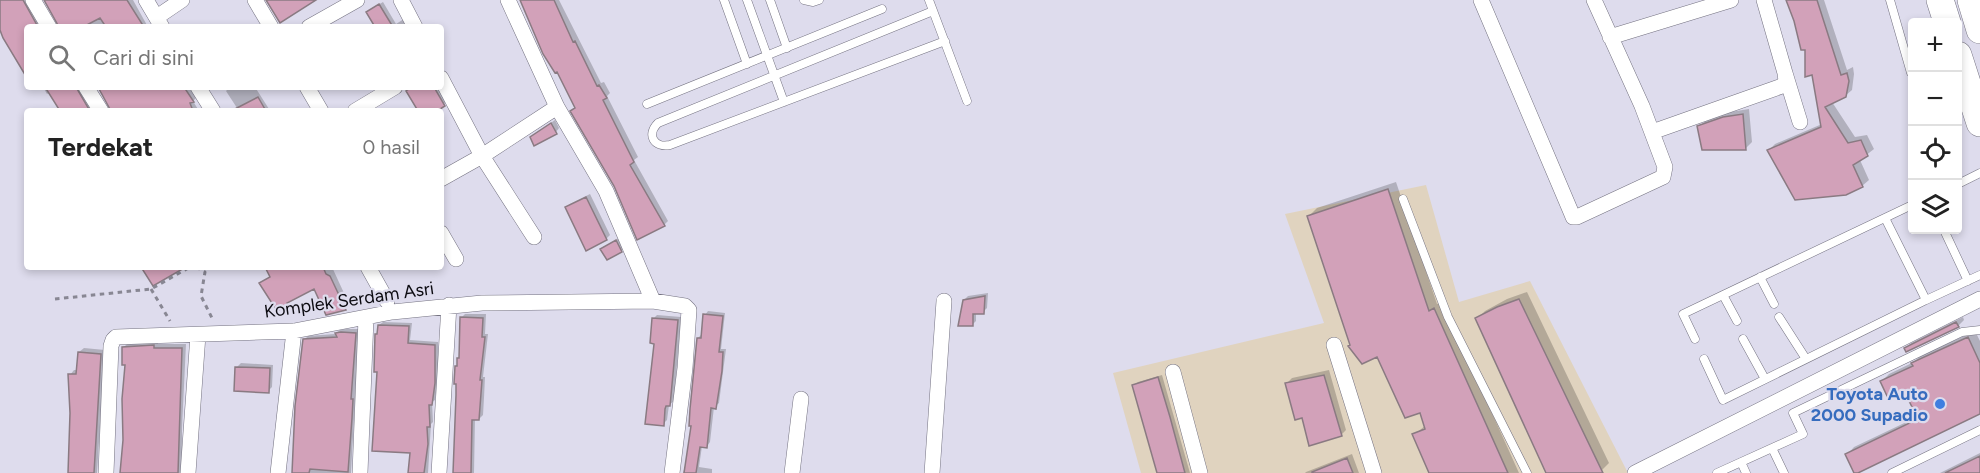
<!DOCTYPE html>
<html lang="id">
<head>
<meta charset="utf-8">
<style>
	:root { --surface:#fff; --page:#f2f2f2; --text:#222; --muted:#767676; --line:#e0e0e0 }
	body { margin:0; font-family:Figtree,sans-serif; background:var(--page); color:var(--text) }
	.controls { position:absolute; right:18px; top:18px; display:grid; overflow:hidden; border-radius:6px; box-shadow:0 3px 9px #0003 }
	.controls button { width:54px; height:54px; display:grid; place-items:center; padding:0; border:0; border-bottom:2px solid var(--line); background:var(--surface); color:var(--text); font:30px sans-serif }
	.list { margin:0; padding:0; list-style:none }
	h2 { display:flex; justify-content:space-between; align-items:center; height:78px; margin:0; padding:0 24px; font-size:26px }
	h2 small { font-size:20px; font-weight:400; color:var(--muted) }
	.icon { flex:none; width:33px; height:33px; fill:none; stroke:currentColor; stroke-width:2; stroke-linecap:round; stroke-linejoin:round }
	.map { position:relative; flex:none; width:1980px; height:473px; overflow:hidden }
	.search { position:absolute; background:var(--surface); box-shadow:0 3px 9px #0003; left:24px; top:24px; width:420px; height:66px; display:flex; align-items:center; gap:15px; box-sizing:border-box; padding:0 21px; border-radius:6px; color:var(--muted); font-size:22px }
	.panel { position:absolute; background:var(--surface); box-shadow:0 3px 9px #0003; left:24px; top:108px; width:420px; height:162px; border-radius:6px }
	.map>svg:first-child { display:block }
	.industrial { fill:#e0d3bf }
	.shadow { fill:#0003 }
	.building { fill:#d2a1b9; stroke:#8a7a82; stroke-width:1.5 }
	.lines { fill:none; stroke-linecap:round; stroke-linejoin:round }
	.lane-casing { stroke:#747281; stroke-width:9 }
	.street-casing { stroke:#747281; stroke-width:16 }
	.highway-casing { stroke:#747281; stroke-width:28 }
	.path { stroke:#888793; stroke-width:3; stroke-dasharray:4.5 4.5; stroke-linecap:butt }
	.lane { stroke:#fff; stroke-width:8 }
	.street { stroke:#fff; stroke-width:15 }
	.highway { stroke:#fff; stroke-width:27 }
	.shop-dot { fill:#3f7fe0; stroke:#dedced; stroke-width:2 }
	.labels { text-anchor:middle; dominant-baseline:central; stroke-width:4.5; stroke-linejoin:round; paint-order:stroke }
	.street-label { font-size:18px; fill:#0c0b11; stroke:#dedced }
	.shop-label { font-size:18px; font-weight:bold; fill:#366cbe; stroke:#dedced; text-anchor:end }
</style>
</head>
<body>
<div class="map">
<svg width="1980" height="473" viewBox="0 0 1980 473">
	<rect width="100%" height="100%" fill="#dedced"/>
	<path class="industrial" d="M1426,185L1459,302L1530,281L1628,473H1141L1113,373L1324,323L1285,214Z"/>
	<path class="shadow" d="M0,0H29L44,27H27V77L0,28Z
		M46,0H133L148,27H60Z
		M522,0H559L601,83L604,82L610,93L607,96L638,157L634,160L668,221L664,225L576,107Z
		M1788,0H1824L1847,70L1853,67L1854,74L1852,90L1845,96L1832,102L1855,137L1867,135L1874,149L1860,160L1869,180L1862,186L1769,150L1775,144L1822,124L1806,48Z
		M383,2L396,24L404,19L408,27H376L371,9Z
		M43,87H82L96,111H62L50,92L47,94Z
		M99,87H191L197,97L193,101L199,111H112Z
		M230,87H255L269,109L267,111H231L237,108L226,91Z
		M412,87H440L448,101L434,111H420L408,91Z
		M1749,109L1752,142L1746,148L1699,127L1705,121L1730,112Z
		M555,120L559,128L556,132L531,137Z
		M1396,182L1437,304L1442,302L1519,473H1431L1414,435L1426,425L1421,412L1378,355L1352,345L1309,216L1317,208Z
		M590,194L610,235L606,239L567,208L570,204Z
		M620,237L625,247L621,251L602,249Z
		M266,267H332L349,304L345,308L315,287L291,299L287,303L261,284L271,276Z
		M1527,292L1609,463L1601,471L1596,473H1548L1477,319L1485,311L1507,299Z
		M988,293L987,308L983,312H976V321L972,325L964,300L968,296Z
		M708,311L725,313L721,349H726L719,403L714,407L710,442L707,446H702L699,467L712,469V473H683L690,450L698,338L702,334L705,315Z
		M465,314H486L485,334H488L483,377H485L484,398L483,415L479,419L475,418L474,473H454L461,318Z
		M657,315L681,317L674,401L669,405L667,420L663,424L653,319Z
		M1963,317L1964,320L1958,326L1905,349L1911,343Z
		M383,322L412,323L410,340L438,342V378L435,400L432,402L433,422L431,424L428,473H410L412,451L378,371L377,334L379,332V325Z
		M346,329H359L351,473H293L304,340L308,336L335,334L340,330Z
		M1975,331L1980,341V413L1847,455L1854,447L1919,416L1905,389L1882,381L1889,374L1914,362L1920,356Z
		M158,342V344H186L182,428V468L184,473H122L126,363L124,347L128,343Z
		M84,348L105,350L97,473H69L71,413L70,375L74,370H78L79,352Z
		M241,363L273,365L272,387L268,391L237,367Z
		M1329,370L1346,430L1341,435L1303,417L1286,384L1292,378Z
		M1162,375L1190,473H1159L1134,386L1138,382Z
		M1980,453V473H1940Z
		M1352,454L1359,473H1305L1306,472Z"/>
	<path class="building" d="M0,0H23L38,27H27V78L3,38L0,30Z
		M44,0H127L144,27H106L100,18L83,27H59Z
		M266,0H316L280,23Z
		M520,0H554L573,42L575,41L597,86L599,85L607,98L603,100L634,162L630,165L665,226L637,240L614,186L570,111L575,108L557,72L555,73L543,54Z
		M1786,0H1817L1841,75L1847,73L1849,81L1846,97L1825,107L1848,143L1861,140L1868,156L1853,165L1863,187L1846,195L1795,200L1767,150L1821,127L1812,75L1805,77V50H1801L1794,21Z
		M379,4L393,27H375L366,12Z
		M45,87H76L90,111H60Z
		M98,87H184L194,102L190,103L193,111H111Z
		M412,87H434L445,106L437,111H418L406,91Z
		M258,97L266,111H231Z
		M1743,114L1746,150H1702L1697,126L1723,117Z
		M551,123L557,134L534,146L530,137Z
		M1388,189L1429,311L1434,308L1508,473H1429L1412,434L1425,429L1420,413L1405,418L1377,357L1362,364L1348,346L1350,345L1307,216Z
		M586,197L607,240L586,251L565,207Z
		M616,240L622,252L607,260L600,249Z
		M141,267H186L153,286Z
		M265,267H323L326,274L330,276L346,310L326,315L314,289L287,303L288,305L277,311L259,283L270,277Z
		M985,296L984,314H973V326H958L963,300Z
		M1519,299L1603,473H1546L1475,318L1497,307Z
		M703,314L723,316L719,352H723L722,371L716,409L711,408L707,448L700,447L696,473H684L691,426H689L690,409L697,338H701Z
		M460,317L483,318L482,337H485L480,380H482L479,420H472L471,473H453L456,395V384H454L455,366H457V358H459Z
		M652,318L678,320L670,406H666L665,409L664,426L645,424L654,344L650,343Z
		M1956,322L1959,327L1906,352L1904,348Z
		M378,325L409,326L408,343L435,345V383L432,405H429L430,427H427L428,444L424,473H408L410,453L372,451L377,372H374L375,334H377Z
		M341,332L356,333L351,399H353L352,418L348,472L310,469L309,473H292L295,406L303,339L337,337L335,333Z
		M1968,337L1980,363V414L1858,473H1854L1845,454L1918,419L1904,391L1888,398L1880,381L1913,366L1911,363Z
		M154,345V348H182L178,473H120L123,440L122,399L125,365H122V347Z
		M78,352L101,354L94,473H68L70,413L68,374H76Z
		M235,367L270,368L269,393L234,391Z
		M1324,375L1342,436L1309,446L1302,418L1295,420L1285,383Z
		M1158,377L1170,417L1185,473H1157L1132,385Z
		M1980,456V473H1945Z
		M1347,458L1353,473H1312V472Z"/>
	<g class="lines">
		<defs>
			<path id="lane" d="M724,0L747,64
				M747,0L784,102
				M770,0L787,48
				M804,0L813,2L819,0
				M929,0L967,101
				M1890,0L1911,73
				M933,11L658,123C646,135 654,148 670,145L945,41
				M647,104L882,9
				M1958,184L1980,173
				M1403,199L1448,317L1527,473
				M1885,218L1926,300L1980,275
				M1944,230L1968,281
				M1760,277L1774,304
				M1723,295L1737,321
				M1779,317L1806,359
				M1695,339L1683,314L1912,205
				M1743,339L1765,379
				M1704,359L1723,400L1926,300
				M1772,448L1784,473
				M1741,462L1746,473
				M1717,473L1803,434L1793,413L1962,332L1980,330
				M1892,473L1980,430"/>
			<path id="street" d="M33,0L49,27
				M146,0L162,27
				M255,0L271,27
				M401,0L415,27
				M508,0L557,107L606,191L653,301
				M1481,0L1571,212L1573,217H1577L1663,177L1665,167L1642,106L1594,0
				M157,17L182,0
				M309,27L357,0
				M1610,37L1731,0
				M1785,73L1800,122
				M441,78L482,156L534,237
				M86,87L101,111
				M198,87L213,111
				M307,87L321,111
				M355,111L395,87
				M1652,132L1782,86L1786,81L1785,73L1764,0
				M441,179L482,156L557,107
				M441,233L456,259
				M368,267L387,301
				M1334,345L1374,473
				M1173,372L1200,473
				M106,473L111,346L113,340L116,337L294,331L392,312L482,303L653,301L685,306L689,310L685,368L672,473
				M188,473L198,335
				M278,473L294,331
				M360,473L366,318
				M439,473L449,305
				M792,473L801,399
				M932,473L944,301
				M1635,473L1980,299"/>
			<path id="highway" d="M1940,0L1947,22
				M1971,0L1980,30
				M1958,55L1980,123"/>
		</defs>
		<use href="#lane" class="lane-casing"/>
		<use href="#street" class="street-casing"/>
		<use href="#highway" class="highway-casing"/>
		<path class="path" d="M196,267L205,272L201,296L213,320
			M151,289L170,321
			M55,299L151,289L190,267"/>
		<use href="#lane" class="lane"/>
		<use href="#street" class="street"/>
		<use href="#highway" class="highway"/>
	</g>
	<circle class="shop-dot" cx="1940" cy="404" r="6"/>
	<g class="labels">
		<g class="street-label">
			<text transform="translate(349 300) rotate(-8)">Komplek Serdam Asri</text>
		</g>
		<g class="shop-label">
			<text x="1928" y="394">Toyota Auto<tspan x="1928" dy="21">2000 Supadio</tspan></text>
		</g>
	</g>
</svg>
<div class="controls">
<button>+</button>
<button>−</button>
<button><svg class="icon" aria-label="locate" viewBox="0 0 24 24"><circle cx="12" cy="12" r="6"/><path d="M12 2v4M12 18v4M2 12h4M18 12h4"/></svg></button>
<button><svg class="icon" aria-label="layers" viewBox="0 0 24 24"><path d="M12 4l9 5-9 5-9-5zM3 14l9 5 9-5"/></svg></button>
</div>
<div class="search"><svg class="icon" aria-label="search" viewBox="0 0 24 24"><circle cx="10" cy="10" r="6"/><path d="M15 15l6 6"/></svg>Cari di sini</div>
<section class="panel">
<h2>Terdekat<small>0 hasil</small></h2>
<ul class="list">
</ul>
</section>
</div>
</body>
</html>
